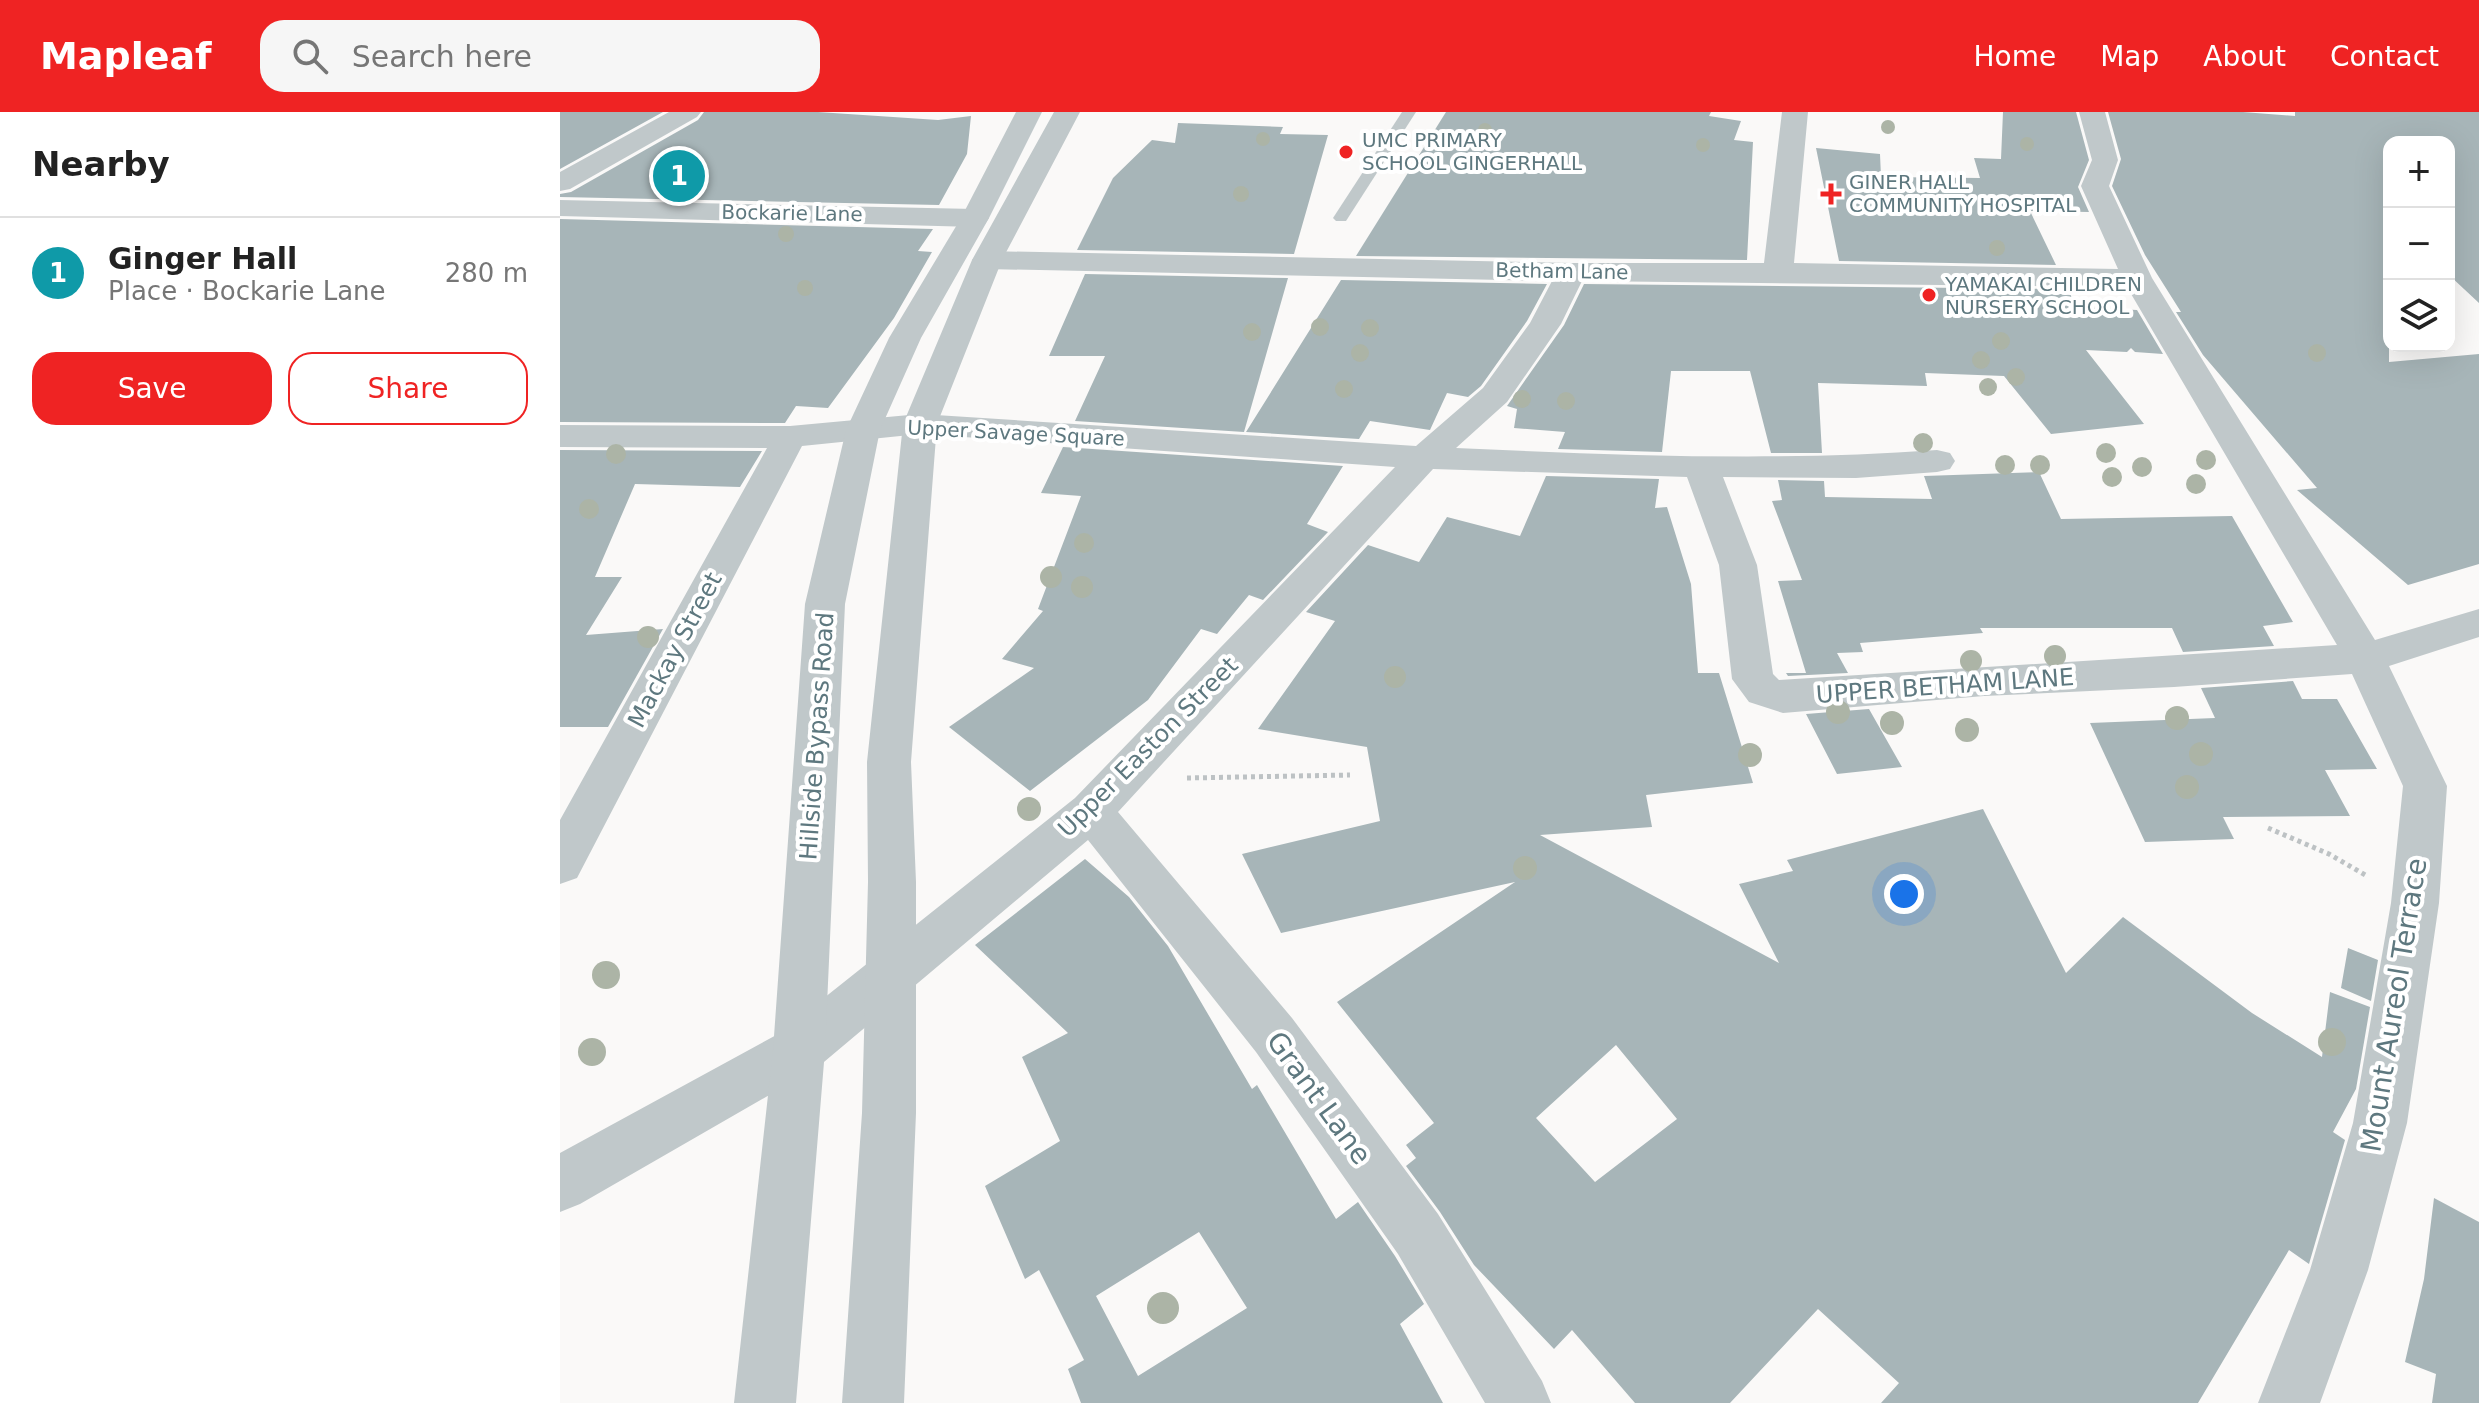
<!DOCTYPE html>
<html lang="en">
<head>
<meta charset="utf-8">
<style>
	:root { --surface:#fff; --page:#f6f6f6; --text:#222; --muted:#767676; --line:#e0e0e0; --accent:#ef2323 }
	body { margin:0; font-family:"DejaVu Sans",sans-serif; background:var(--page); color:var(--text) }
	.controls { position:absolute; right:24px; top:24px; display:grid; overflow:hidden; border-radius:16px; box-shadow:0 8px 32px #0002 }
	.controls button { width:72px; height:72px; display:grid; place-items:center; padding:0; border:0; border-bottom:2px solid var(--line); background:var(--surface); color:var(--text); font:40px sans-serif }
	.you { position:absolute; left:1344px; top:782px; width:28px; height:28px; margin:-20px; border:6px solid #fff; border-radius:50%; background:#1a73e8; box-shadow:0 0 0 12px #1a73e833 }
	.badge { display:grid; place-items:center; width:52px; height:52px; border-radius:50%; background:var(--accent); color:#fff; font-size:26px; font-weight:700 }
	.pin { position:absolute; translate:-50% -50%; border:4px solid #fff; box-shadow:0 2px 8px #0006 }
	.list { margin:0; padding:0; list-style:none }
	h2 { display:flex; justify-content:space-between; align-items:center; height:104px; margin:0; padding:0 32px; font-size:34px }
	h2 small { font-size:26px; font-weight:400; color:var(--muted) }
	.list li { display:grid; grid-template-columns:52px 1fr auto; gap:24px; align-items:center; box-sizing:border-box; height:112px; padding:0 32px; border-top:2px solid var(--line) }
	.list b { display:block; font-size:30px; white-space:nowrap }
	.list p { margin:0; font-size:26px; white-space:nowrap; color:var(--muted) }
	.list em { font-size:26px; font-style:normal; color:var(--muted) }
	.actions { display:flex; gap:16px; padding:24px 32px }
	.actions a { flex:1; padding:18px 0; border:2px solid var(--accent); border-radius:24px; text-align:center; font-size:28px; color:var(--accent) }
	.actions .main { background:var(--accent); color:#fff }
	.icon { flex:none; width:44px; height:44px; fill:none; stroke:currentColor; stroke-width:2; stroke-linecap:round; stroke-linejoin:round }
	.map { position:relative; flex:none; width:1919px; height:1291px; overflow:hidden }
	header { display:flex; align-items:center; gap:48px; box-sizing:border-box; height:112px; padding:0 40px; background:var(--accent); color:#fff }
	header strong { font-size:38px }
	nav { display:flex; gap:44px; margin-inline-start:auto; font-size:28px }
	.search { width:560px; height:72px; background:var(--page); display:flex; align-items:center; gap:20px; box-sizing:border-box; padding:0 28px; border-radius:24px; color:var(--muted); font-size:30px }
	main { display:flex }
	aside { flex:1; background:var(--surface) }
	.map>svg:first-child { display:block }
	.building { fill:#a7b5b8; fill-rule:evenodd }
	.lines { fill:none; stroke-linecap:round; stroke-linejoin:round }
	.path { stroke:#bdc2c4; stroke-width:5; stroke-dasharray:4 4; stroke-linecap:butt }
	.service { fill:#c0c8ca; fill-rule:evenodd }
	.minor { fill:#c0c8ca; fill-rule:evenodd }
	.tertiary { fill:#c0c8ca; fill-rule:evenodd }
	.tree { fill:#acb4a6 }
	.poi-dot { fill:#ef2323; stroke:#fff; stroke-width:3 }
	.labels { text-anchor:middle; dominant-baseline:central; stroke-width:8; stroke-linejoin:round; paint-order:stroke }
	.far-poi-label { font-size:20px; fill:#5e787f; stroke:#fff; text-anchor:start }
	.far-street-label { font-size:20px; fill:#5e787f; stroke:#fff }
	.street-label { font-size:24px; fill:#5e787f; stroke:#fff }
	.near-street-label { font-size:28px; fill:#5e787f; stroke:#fff }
</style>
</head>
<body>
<header>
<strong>Mapleaf</strong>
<div class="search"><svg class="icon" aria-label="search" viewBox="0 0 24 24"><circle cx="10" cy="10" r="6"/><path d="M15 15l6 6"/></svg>Search here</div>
<nav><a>Home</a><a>Map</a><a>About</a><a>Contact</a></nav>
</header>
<main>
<aside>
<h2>Nearby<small></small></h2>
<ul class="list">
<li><span class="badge" style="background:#0f9aa8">1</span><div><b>Ginger Hall</b><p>Place · Bockarie Lane</p></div><em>280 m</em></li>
</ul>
<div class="actions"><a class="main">Save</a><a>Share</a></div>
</aside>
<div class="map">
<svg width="1919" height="1291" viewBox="0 0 1919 1291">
	<rect width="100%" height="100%" fill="#faf9f8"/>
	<path class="building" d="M0,0H103L0,57Z
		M144,0H258L378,8L411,4L407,42L379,93L0,85V82L11,80L138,8Z
		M886,0H1151L1149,4L1181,9L1174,28L1193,30L1187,148L796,144Z
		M1443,0H1516L1529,48L1518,75L1529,100L1470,99L1496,153L1279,149L1256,36L1320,42L1321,65L1420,66L1414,46L1441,47Z
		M1548,0H1683L1735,4V0H1919V191L1889,163V30H1829V250L1919,242V452L1848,473L1737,378L1757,376L1643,243L1616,200H1621L1585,143L1552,74L1561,47Z
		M618,11L723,15L720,22L768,23L734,142L517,138L553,66L592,28L615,31Z
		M0,107L373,117L358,139L372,140L334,206L268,296L236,294L225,311L0,310Z
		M525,162L728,166L684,320L515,309L545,244H489Z
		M781,168L987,172L967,209L921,274L908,285L887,281L870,318L810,309L799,327L686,320Z
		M1024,172L1508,177L1516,195L1577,198L1603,242L1575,240L1571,236L1567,240L1526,238L1584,312L1491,322L1444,264L1365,261L1367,274L1258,271L1262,341H1211L1190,259H1111L1102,340L998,337L1005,320L954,316L957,297L947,294L1004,213Z
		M503,335L783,354L747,412L768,420L703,488L689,483L657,522L641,517L588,588L470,679L389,615L474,556L442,547L483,499L478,497L521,384L481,381Z
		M0,338L202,339L180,375L75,372L35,465H62L26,523L103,517L48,615H0Z
		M1479,360L1501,407L1672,404L1733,510L1703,514L1714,534L1623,540L1612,516H1420L1423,521L1300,531L1303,540L1277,541L1288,561L1228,564L1226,561H1246L1218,469L1242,468L1212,389L1222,388L1218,368L1264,369L1265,385L1372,387L1364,364Z
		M986,364L1099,367L1095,396L1107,395L1131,472L1138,561H1159L1193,671L1086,683L1092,715L980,723L1219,851L1179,772L1233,759L1227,748L1423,697L1506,861L1563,805L1692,901L1762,945L1770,880L1810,895L1796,977L1773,1020L1785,1028L1749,1152L1729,1138L1638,1291H1321L1339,1271L1258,1197L1170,1291H1075L1012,1218L994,1237L914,1153L880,1100L846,1054L856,1046L846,1033L874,1011L777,890L955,770L721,821L682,742L820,709L807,635L698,617L775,509L746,500L808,433L859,450L887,405L960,424ZM1056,933L1117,1007L1035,1070L976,1006Z
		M1733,569L1742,587H1777L1817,657L1765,658L1790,704L1663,705L1674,727L1585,730L1530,611L1655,606L1641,576Z
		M1309,597L1342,655L1277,662L1246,602Z
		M525,747L569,785L608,834L692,977L697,973L776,1107L798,1090L835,1144L864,1192L840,1212L883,1291H521L508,1257L524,1248L479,1158L465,1167L425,1074L500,1029L462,945L508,921L415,833ZM639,1120L687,1196L578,1264L536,1184Z
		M1788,836L1818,848L1811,889L1781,876Z
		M1874,1086L1919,1110V1291H1872L1876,1262L1845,1250L1864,1167Z"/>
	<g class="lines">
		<path class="path" d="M627,666L790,663
			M1708,716L1769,742L1807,764"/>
		<path class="service" d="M842,0H856L786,109H776L773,106Z"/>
		<path class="minor" d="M109,0H141L137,5L10,77L0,79V60Z
			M1222,0H1248L1234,151L1558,157L1521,74L1532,48L1519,0H1545L1558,48L1549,74L1592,166L1815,528L1919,497V525L1829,554L1887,674L1879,791L1847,1011L1808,1158L1760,1291H1698L1750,1158L1793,1011L1831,791L1843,674L1792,562L1614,575L1424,584L1223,601L1189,590L1172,567L1159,453L1127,365L873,357L558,700L732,906L878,1102L982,1269L991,1291H925L838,1142L696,940L528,728L258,955L20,1092L0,1100V1041L220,921L515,686L835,355L360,322L242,334L17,766L0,772V708L207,336L0,335V313L230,314L360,302L856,334L923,276L970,211L992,169L427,157L417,154L412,148L417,142L427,139L1012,151H1204ZM1022,169L1567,175L1777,533L1219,568L1213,562L1197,453L1163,365L1296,366L1377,360L1390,357L1395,349L1390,341L1377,338C1217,350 1056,343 896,336L947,290L1001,212Z
			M0,88L415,97L425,100L429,106L425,112L415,115L0,104Z"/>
		<path class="tertiary" d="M456,0H482L429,106L361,226L320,318L285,492L265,938L236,1291H174L213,938L245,492L286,318L329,226L401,106Z
			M494,0H520L442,148L377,312L351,650L356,770V1001L344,1291H282L302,1001L308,770L307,650L343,312L412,148Z"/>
	</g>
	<g class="tree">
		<circle cx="1328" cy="15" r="7"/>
		<circle cx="925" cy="18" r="7"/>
		<circle cx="703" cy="27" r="7"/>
		<circle cx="1467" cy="32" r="7"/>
		<circle cx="1143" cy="33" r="7"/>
		<circle cx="919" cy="53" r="7"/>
		<circle cx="681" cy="82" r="8"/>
		<circle cx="226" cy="122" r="8"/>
		<circle cx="1437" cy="136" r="8"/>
		<circle cx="245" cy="176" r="8"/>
		<circle cx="760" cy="215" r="9"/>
		<circle cx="810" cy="216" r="9"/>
		<circle cx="692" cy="220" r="9"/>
		<circle cx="1441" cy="229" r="9"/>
		<circle cx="800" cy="241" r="9"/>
		<circle cx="1757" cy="241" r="9"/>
		<circle cx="1421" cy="248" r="9"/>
		<circle cx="1456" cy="265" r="9"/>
		<circle cx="1428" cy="275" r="9"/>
		<circle cx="784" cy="277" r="9"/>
		<circle cx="962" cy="287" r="9"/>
		<circle cx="1006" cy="289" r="9"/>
		<circle cx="1363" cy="331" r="10"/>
		<circle cx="1546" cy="341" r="10"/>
		<circle cx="56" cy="342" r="10"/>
		<circle cx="1646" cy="348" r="10"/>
		<circle cx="1445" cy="353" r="10"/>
		<circle cx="1480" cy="353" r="10"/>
		<circle cx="1582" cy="355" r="10"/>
		<circle cx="1552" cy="365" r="10"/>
		<circle cx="1636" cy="372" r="10"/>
		<circle cx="29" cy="397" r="10"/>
		<circle cx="524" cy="431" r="10"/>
		<circle cx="491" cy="465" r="11"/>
		<circle cx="522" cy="475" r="11"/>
		<circle cx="88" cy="525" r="11"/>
		<circle cx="1495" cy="544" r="11"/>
		<circle cx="1411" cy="549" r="11"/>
		<circle cx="835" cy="565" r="11"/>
		<circle cx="1278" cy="600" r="12"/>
		<circle cx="1617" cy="606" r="12"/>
		<circle cx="1332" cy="611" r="12"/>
		<circle cx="1407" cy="618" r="12"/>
		<circle cx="1641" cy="642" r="12"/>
		<circle cx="1190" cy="643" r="12"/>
		<circle cx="1627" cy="675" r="12"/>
		<circle cx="469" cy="697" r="12"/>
		<circle cx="965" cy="756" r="12"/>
		<circle cx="46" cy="863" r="14"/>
		<circle cx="1772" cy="930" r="14"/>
		<circle cx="32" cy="940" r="14"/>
		<circle cx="603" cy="1196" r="16"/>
	</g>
	<g class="poi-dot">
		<circle cx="786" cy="40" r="8"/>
		<path d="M1267 70h8v8h8v8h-8v8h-8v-8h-8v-8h8z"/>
		<circle cx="1369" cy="183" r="8"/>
	</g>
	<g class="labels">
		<g class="far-poi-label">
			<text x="802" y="28">UMC PRIMARY<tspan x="802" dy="23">SCHOOL GINGERHALL</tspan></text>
			<text x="1289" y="70">GINER HALL<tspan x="1289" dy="23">COMMUNITY HOSPITAL</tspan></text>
			<text x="1385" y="172">YAMAKAI CHILDREN<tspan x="1385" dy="23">NURSERY SCHOOL</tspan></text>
		</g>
		<g class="far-street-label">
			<text transform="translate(232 101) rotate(1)">Bockarie Lane</text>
			<text transform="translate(1002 159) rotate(1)">Betham Lane</text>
			<text transform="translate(456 321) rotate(3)">Upper Savage Square</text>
		</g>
		<g class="street-label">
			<text transform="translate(115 538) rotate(-62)">Mackay Street</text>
			<text transform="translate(1385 574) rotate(-4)">UPPER BETHAM LANE</text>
			<text transform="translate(257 624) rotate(-86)">Hillside Bypass Road</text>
			<text transform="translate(588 635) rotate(-45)">Upper Easton Street</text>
		</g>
		<g class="near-street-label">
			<text transform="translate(1834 893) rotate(-81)">Mount Aureol Terrace</text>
			<text transform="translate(759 986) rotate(54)">Grant Lane</text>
		</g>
	</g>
</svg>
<div class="controls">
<button>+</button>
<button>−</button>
<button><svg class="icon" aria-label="layers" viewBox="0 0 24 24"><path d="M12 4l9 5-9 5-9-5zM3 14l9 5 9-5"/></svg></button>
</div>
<div class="you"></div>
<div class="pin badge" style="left:119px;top:64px;background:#0f9aa8">1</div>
</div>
</main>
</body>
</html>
